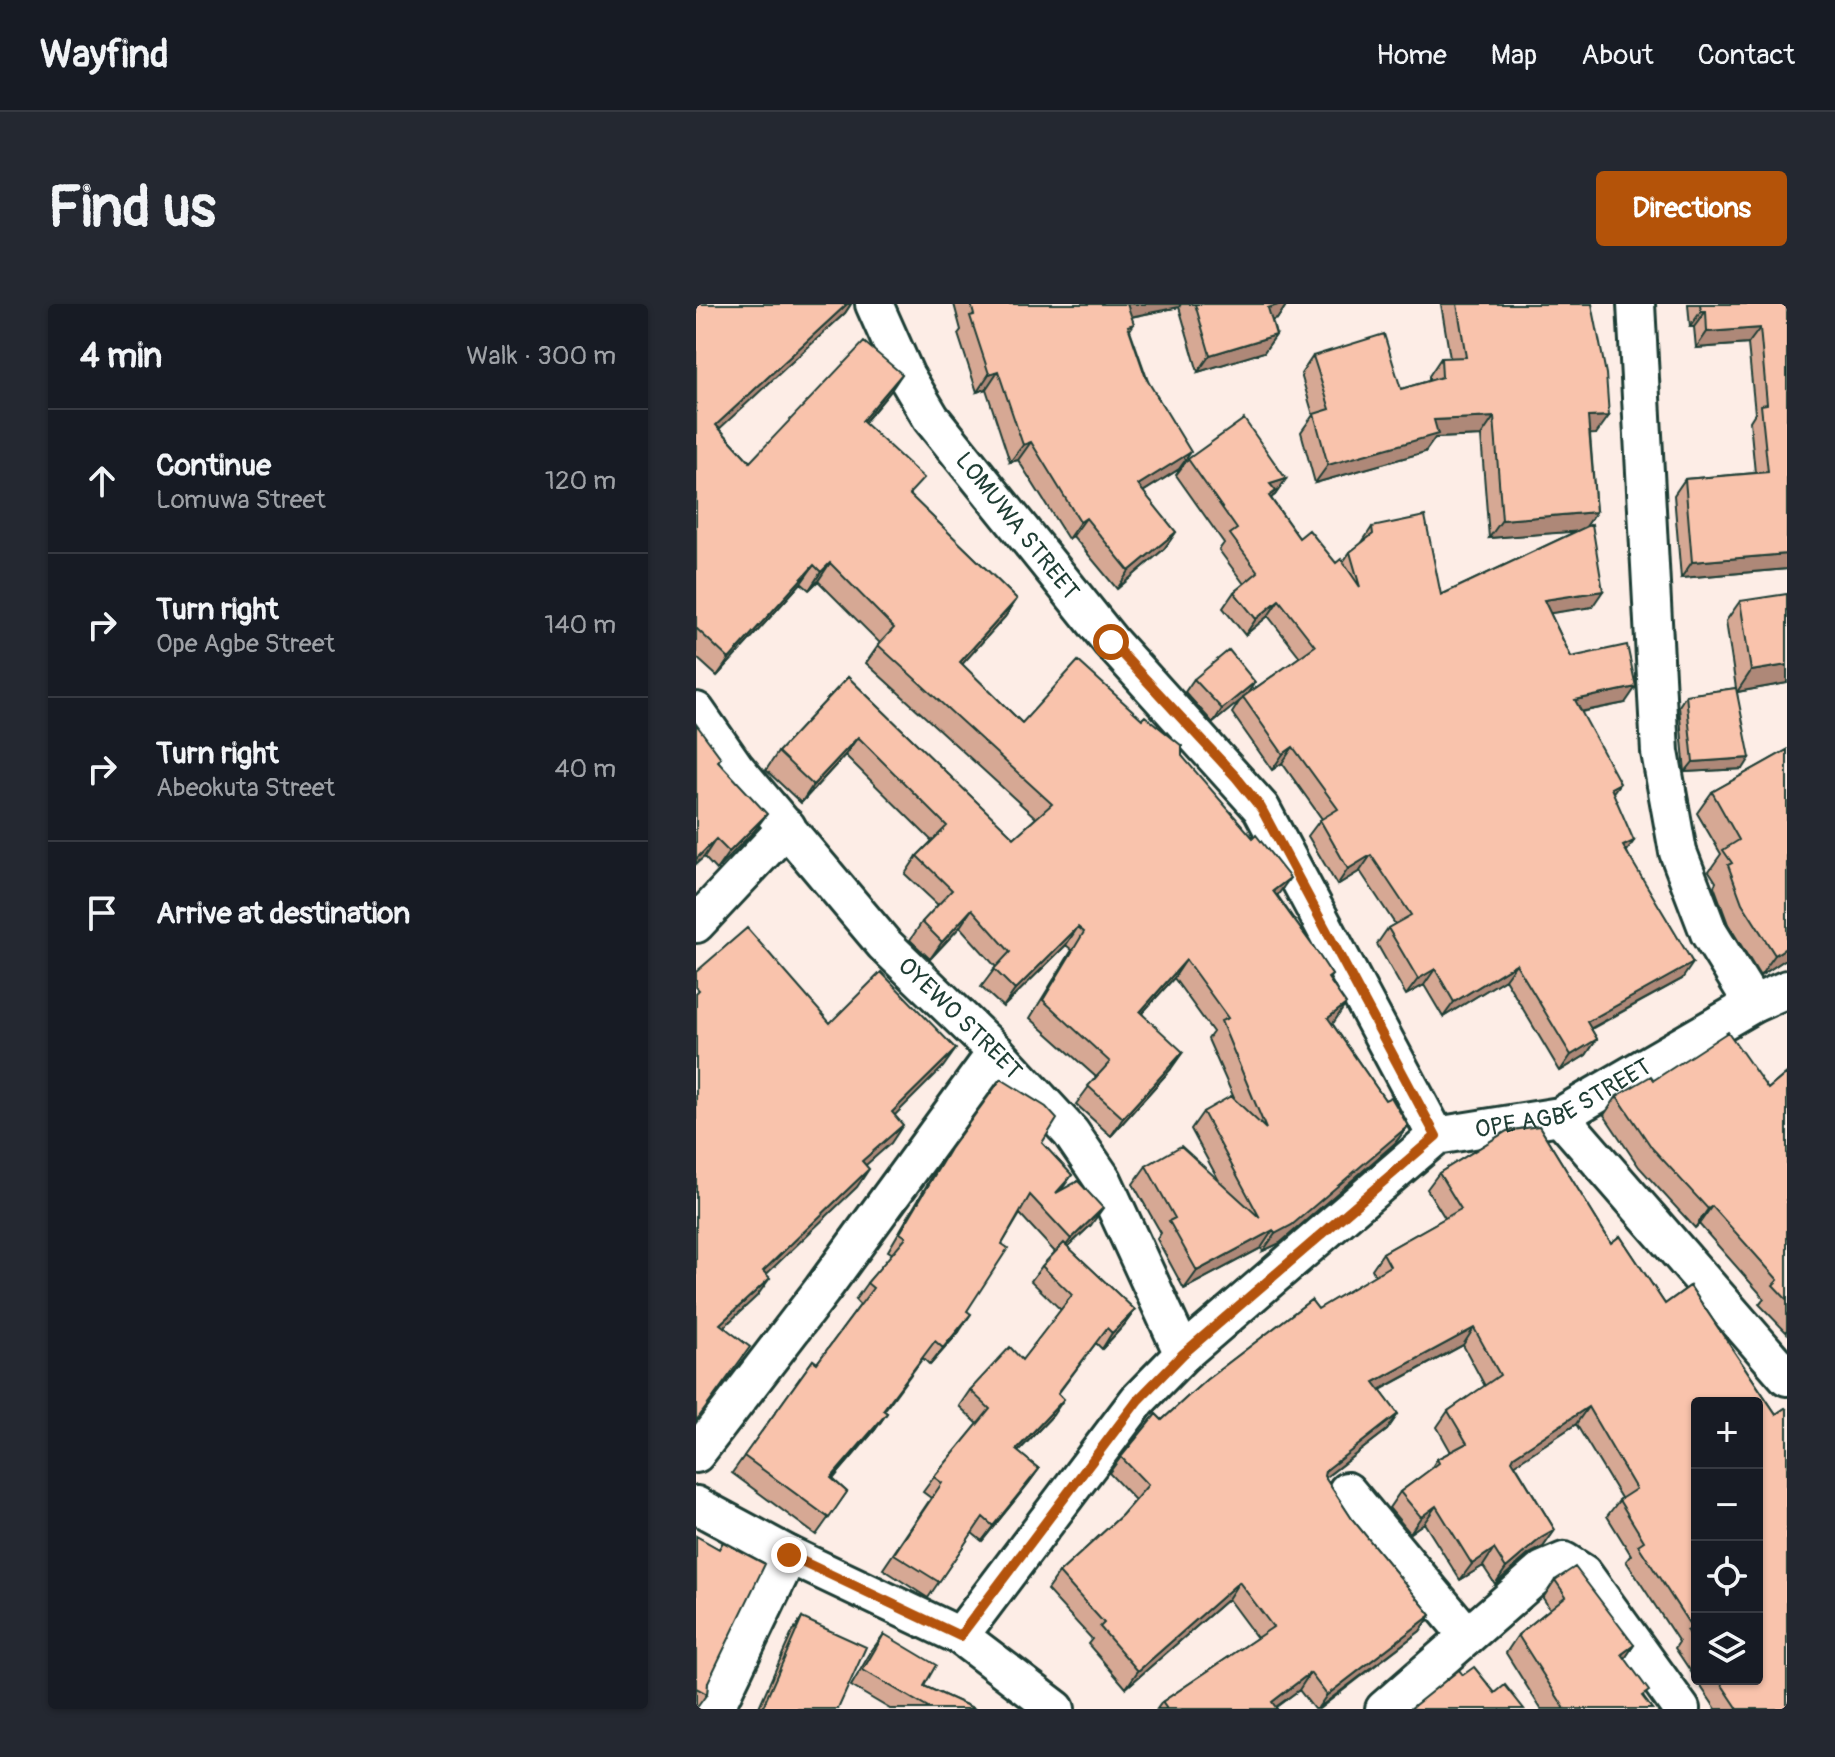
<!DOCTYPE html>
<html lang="en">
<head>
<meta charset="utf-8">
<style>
	:root { --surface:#171b24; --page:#242831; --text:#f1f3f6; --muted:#9ea1a6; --line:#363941; --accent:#b45309 }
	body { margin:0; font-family:Pangolin,sans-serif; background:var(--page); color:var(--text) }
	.controls { position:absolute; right:24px; bottom:24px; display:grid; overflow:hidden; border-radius:8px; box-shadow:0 2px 6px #0004 }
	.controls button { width:72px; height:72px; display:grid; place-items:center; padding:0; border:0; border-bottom:2px solid var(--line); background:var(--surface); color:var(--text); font:40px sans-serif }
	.stop { position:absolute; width:24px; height:24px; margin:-18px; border:6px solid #b45309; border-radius:50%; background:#fff }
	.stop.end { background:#b45309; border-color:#fff; box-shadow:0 2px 8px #0008 }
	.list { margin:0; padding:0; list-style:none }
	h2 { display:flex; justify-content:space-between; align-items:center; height:104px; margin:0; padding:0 32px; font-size:34px }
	h2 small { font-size:26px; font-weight:400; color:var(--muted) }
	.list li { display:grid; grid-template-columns:52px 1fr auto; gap:24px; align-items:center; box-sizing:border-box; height:144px; padding:0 32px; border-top:2px solid var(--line) }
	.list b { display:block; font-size:30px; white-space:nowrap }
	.list p { margin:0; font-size:26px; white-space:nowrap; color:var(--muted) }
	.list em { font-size:26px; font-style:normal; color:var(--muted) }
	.icon { flex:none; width:44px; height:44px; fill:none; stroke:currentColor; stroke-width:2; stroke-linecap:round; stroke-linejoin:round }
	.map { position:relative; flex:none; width:1091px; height:1405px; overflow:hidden; border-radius:8px }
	header { display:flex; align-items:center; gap:48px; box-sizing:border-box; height:112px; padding:0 40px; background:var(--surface); border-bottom:2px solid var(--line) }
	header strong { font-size:38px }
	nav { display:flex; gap:44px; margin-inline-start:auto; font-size:28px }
	.intro { display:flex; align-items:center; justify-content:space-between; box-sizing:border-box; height:192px; padding:0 48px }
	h1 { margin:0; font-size:56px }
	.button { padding:20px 36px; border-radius:8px; background:var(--accent); color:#fff; font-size:28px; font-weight:700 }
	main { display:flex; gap:48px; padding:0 48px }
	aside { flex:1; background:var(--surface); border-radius:8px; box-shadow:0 2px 6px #0004 }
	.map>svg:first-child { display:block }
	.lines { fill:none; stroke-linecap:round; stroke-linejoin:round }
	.minor-casing { stroke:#1f3d34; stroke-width:42 }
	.minor { stroke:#fff; stroke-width:36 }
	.wall { fill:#d6a894; stroke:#1f3d34; stroke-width:2; fill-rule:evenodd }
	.shaded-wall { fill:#ae8878; stroke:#1f3d34; stroke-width:2 }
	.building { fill:#f9c3ac; stroke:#1f3d34; stroke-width:2 }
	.route { stroke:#b45309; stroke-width:10 }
	.labels { text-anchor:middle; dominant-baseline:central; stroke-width:6; stroke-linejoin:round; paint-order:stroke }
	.street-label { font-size:24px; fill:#1f3d34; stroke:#fff }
</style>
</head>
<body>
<header>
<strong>Wayfind</strong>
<nav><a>Home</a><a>Map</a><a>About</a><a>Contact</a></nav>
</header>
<div class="intro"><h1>Find us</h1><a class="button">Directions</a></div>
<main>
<aside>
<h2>4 min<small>Walk · 300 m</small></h2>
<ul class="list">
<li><svg class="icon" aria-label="ahead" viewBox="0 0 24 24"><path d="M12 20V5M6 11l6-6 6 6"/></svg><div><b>Continue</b><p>Lomuwa Street</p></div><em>120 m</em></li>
<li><svg class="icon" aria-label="right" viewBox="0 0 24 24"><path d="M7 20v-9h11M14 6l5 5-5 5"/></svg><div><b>Turn right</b><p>Ope Agbe Street</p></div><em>140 m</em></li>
<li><svg class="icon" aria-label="right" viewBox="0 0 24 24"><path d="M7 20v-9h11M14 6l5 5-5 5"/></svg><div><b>Turn right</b><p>Abeokuta Street</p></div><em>40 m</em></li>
<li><svg class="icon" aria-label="arrive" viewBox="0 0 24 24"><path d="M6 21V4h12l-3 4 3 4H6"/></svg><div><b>Arrive at destination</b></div></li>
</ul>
</aside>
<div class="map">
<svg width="1091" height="1405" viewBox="0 0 1091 1405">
	<rect width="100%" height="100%" fill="#fdede6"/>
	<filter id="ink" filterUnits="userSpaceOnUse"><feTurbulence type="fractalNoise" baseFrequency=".0125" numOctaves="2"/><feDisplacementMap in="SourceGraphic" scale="16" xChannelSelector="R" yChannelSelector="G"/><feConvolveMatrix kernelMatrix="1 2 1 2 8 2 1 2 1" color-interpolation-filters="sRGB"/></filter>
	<g filter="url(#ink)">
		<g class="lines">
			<defs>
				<g id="minor">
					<path id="s1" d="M178,0L210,72L235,114L415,338L565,504L740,832"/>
					<path d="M940,0L964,448L982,548L1013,629L1057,700"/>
					<path id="s2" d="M0,407L39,463L188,640L300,748L375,829L407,876L487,1050"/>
					<path d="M0,620L91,523"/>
					<path d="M864,812L1091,1073"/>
					<path d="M0,1150L126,986L300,748"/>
					<path d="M651,1187L771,1331"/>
					<path d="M0,1201L93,1251"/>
					<path id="s3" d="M264,1332L442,1096L487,1050L740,832L864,812L1057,700L1091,685"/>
					<path d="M19,1405L93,1251L264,1332L360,1405"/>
					<path d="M688,1405L847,1266L868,1257L887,1269L985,1405"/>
				</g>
			</defs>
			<use href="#minor" class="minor-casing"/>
			<use href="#minor" class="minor"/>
		</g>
		<path class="wall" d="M0,0H155L149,9L23,124L54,158L194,88L168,119L215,192L321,295L309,313L266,360L326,419L486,452L636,671L633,675L638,718L636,719L689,796L712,822L699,839L584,939L567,947L565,944L488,985L461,935L465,929L437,880L450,862L522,875L495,825L507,808L538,794L512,735L517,728L478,674L446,709L475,765L415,832L380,800L400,773L334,714L376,646L370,641L307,703L285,683L300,663L264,623L234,655L214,636L226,618L242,601L209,570L221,552L236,537L149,451L105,499L70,466L82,448L152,373L318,534L340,514L170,359L184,339L122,277L113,286L105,279L21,372L0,353Z
			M258,0H591L581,15L576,16L580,31L568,48L502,68L483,3L435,13L438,20L434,26L483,165L447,188L480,228L468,245L421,285L377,232L372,235L322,156L314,158L290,85L281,88L262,30L265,26Z
			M745,0H896L900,130H894L900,208L889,223L896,303L854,309L875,353L929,399L885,408L917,489L931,548L986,675L895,725L901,735L890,751L864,767L809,675L747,713L728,681L710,691L681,640L692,624L699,620L664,567L641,581L612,532L624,516L626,515L586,459L576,466L536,409L545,395L517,419L489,388L498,375L551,390L604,353L572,312L549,331L527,304L538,288L548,280L523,246L528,239L480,171L492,155L590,175L579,191L575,194L603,234L640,259L647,258L654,248L665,240L676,223L745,291L881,227L793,234L785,132L739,134L729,148L619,179L605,128L617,111L605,70L617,52L705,85L733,77V72L745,54H754Z
			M992,0H1091V265L985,274L978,191L989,175L1059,169L1054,117L1059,109L1052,40L1000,44L998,23H994Z
			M1044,297L1091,379L1041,388L1047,465L989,468L983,402L990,391L1040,384L1030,317Z
			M1091,446V656L1090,655L1064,672L1032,620L1018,582L1020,578L1013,567L1025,550L1001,509L1016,488Z
			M23,458L58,527L20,566L8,553Z
			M1091,769V1029L1063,1000L1068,994L1003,920L999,924L943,863L908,811L921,792L958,776L1072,785Z
			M305,775L346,839L376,871L366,885L395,921L372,943L439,1006L428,1021L406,1045L400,1039L362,1090L357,1111L322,1148L343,1165L332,1180L286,1237L276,1229L232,1294L187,1265L235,1194L227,1188L238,1173L282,1120L263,1102L274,1086L326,1056L365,1006L335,977L346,962L359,948L324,910L306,940L271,1007L263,1028L234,1061L227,1054L188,1107L191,1109L179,1126L137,1175L151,1188L120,1231L36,1169L117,1056L121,1059L164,1001L159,996L171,979L197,950L192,947L242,862Z
			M843,822L915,939L924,932L969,1000L994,982L1080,1110L1089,1104L1091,1106V1405H1020L979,1344L983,1338L930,1257L935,1251L911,1212L925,1194L880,1120L819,1160L859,1226L847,1243L833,1250L799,1280L787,1262L764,1276L728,1219L714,1229L693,1204L704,1188L734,1166L741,1155L755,1148L741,1123L752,1107L789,1082L767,1041L684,1086L702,1110L691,1126L629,1174L656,1215L735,1311L724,1327L623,1405H618L603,1386L580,1403L581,1405H461L466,1398L561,1334L532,1295L430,1384L392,1340L396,1335L351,1286L363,1269L426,1211L439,1196L413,1169L425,1153L460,1110L466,1116L510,1076L615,996L622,1005L679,971L676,965L687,949L749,914L731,885L743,869L811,827ZM1001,1099H1061V1375H1001Z
			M0,1232L23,1245L27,1238L12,1378L11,1390L0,1405Z
			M859,1276L938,1341L929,1354L948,1394L956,1405H845L810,1349L822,1331L854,1305L847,1294Z
			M106,1314L142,1405H62L95,1331Z
			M188,1330L228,1382L279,1405H194L155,1382L176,1346Z"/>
		<path class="shaded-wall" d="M151,0H155L149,9L8,139L20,121Z
			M430,0H485L483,3L419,16Z
			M585,0H591L581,15L560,21L572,4Z
			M1005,7H1010L998,23H994Z
			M1064,24L1052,40L1000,44L1011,28Z
			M580,31L568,48L502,68L514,51Z
			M302,67L290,85L281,88L293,70Z
			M206,70L194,88L154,135L166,117Z
			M913,112L900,130L880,131L892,113Z
			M798,113L785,132L739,134L729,148L619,179L632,161L738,116Z
			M335,138L322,156L314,158L327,141Z
			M495,148L483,165L429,199L442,181Z
			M590,175L579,191L577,192L569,203L574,180Z
			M900,208L887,227L793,234L806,216Z
			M390,214L377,232L372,235L384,218Z
			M480,228L468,245L421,285L433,267Z
			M1091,250V265L985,274L996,258Z
			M134,259L122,277L113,286L125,268Z
			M118,261L105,279L21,372L33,355Z
			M907,287L896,303L836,312L848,296Z
			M321,295L309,313L252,376L264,358Z
			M583,296L572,312L549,331L560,315Z
			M1091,361V379L1041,388L1055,367Z
			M559,378L550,392L517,419L526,405Z
			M940,383L929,399L868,411L879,396Z
			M162,433L149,451L105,499L117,481Z
			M597,443L586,459L576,466L587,450Z
			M1054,454L1047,465L989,468L997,458Z
			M924,479L913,494L915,484Z
			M71,510L58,527L20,566L33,548Z
			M20,535L8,553L0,560V555Z
			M938,537L927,553V542Z
			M675,551L664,567L641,581L652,565Z
			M594,574L581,592L577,587Z
			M276,605L264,623L234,655L246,638Z
			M382,623L370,641L307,703L319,686Z
			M1091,643L1090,655L1064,672L1079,651Z
			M490,656L478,674L432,725L444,708Z
			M997,659L986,675L879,733L891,718Z
			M820,660L809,675L747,713L758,698Z
			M739,665L728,681L710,691L722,675Z
			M650,700L638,718L620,731L632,714Z
			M901,735L890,751L864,767L875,751Z
			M260,745L247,763L184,826L196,808Z
			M487,748L475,765L415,832L427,814Z
			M207,821L195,839L154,875L166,857Z
			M712,822L699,839L584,939L567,947L579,930Z
			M173,865L161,883L55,985L67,967Z
			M1016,902L1003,920L999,924L1012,905Z
			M407,904L395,921L362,952L375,935Z
			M577,926L565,944L488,985L501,967Z
			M74,974L61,992L12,1038L24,1020Z
			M439,1006L428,1021L406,1045L416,1029Z
			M275,1010L263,1028L234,1061L247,1044Z
			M778,1024L767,1041L667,1095L678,1078Z
			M368,1095L357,1111L309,1161L320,1146Z
			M892,1103L880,1120L806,1169L818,1152Z
			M191,1109L179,1126L123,1191L135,1174Z
			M702,1110L691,1126L617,1183L629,1167Z
			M343,1165L332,1180L286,1237L297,1222Z
			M740,1202L728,1219L714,1229L725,1213Z
			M859,1226L847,1243L833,1250L799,1280L810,1264L845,1234Z
			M798,1245L787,1262L764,1276L776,1260Z
			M543,1278L532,1295L430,1384L442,1367Z
			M735,1311L724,1327L621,1405L631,1391Z
			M938,1341L926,1359V1350Z
			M614,1369L603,1386L577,1405L576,1398Z"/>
		<path class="building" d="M0,0H151L20,121L54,158L168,38L206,70L166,117L228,174L213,190L321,295L264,358L326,419L382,357L446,415L449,412L486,442V452L557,534L560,531L594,574L577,587L619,645L636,671L632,674L650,700L632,714L689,796L695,793L712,822L596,921L579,930L577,926L501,967L473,917L479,914L450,862L485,842L564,914L507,808L535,792L570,825L525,717L532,714L490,656L444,708L487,748L427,814L392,782L414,758L347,696L388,628L382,623L319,686L298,665L314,648L276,605L246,638L226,618L256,586L221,552L251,522L162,433L117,481L82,448L152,373L318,534L356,500L182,341L198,324L134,259L125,268L118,261L33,355L0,324Z
			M275,0H431L438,20L432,22L450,74L495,148L442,181L480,228L433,267L390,214L384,218L335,138L327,141L302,67L293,70L274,12L278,11Z
			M499,0H585L572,4L580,31L514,51Z
			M761,0H896L910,70L913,112L892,113L900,208L806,216L798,113L738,116L742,130L632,161L618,110L634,105L617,52L688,30L705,85L746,73L745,54L770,53Z
			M1004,0H1091V250L996,258L989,175L1072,168L1065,101L1071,100L1064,24L1011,28L1010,7H1005Z
			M548,115L590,175L574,180L580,187L573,192L603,234L613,226L640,259L645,255L664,283L654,248L677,230L676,223L729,212L745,291L896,220L907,287L848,296L875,353L931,341L940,383L879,396L924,479L915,484L938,537L927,542L997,659L891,718L901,735L875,751L820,660L758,698L739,665L722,675L692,624L715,611L675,551L652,565L624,516L642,505L597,443L587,450L547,393L619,342L583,296L560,315L538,288L562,268L534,230L541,225L492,155Z
			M1091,290V361L1055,367L1044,297Z
			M533,346L559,378L526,405L498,375Z
			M1040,384L1054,454L997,458L990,391Z
			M0,420L25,454L22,457L71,510L33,548L20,535L0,555Z
			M1091,446V643L1079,651L1046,599L1032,561L1036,559L1027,546L1043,536L1016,488Z
			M51,624L134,719L185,668L260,745L196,808L207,821L166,857L173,865L67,967L74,974L24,1020L54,1043L0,1117V689L3,686L0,683V668Z
			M1032,728L1072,785L1091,769V996L1077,981L1082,976L1016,902L1012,905L956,844L921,792L955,772L958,776Z
			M305,775L350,803L361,815L346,839L376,871L360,889L382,877L407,904L375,935L334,891L306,940L312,944L271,1007L275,1010L247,1044L239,1037L187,1106L191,1109L135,1174L151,1188L133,1214L48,1152L117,1056L121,1059L177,984L171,979L210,933L204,929L254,845Z
			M843,822L915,939L924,932L969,1000L994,982L1080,1110L1089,1104L1091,1106V1405H1042L1022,1375H1061V1099H1001V1343L991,1327L996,1324L942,1241L948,1237L923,1196L940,1185L892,1103L818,1152L816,1156L859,1226L845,1234L810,1264L798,1245L776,1260L740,1202L725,1213L704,1188L743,1159L741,1155L771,1139L752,1107L804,1071L778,1024L678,1078L702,1110L629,1167L628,1172L656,1215L735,1311L631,1391L614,1369L576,1398L581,1405H471L466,1398L577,1323L543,1278L442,1367L404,1323L408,1319L363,1269L426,1211L452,1181L425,1153L460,1110L466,1116L510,1076L615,996L622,1005L694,962L687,949L765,905L743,869L811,827Z
			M368,939L439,1006L416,1029L411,1024L362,1089L368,1095L320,1146L343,1165L297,1222L287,1213L243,1278L198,1250L246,1179L238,1173L294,1105L274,1086L314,1043L326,1056L376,991L346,962Z
			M0,1232L23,1245L27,1238L69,1260L12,1378L11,1390L0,1384Z
			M879,1263L938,1341L926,1350L953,1387L946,1392L956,1405H869L822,1331L870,1292L859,1276Z
			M106,1314L170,1343L142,1405H66Z
			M188,1330L240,1361L228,1382L279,1405H234L167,1366Z
			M778,1363L799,1389L809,1381L828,1405H714L763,1366L767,1371Z"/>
	</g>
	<g class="lines" filter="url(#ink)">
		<path class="route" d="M93,1251L264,1332L442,1096L487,1050L740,832L565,504L540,473L415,338"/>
	</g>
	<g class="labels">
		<g class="street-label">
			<text stroke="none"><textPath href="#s1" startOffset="266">LOMUWA STREET</textPath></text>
			<text stroke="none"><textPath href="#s2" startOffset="406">OYEWO STREET</textPath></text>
			<text stroke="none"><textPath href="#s3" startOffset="828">OPE AGBE STREET</textPath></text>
		</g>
	</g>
</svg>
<div class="controls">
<button>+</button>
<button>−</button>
<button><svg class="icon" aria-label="locate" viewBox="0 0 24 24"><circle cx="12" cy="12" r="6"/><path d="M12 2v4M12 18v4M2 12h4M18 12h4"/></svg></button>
<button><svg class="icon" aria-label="layers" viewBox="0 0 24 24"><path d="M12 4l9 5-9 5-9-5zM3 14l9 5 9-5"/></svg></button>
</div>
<div class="stop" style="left:415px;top:338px"></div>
<div class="stop end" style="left:93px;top:1251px"></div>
</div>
</main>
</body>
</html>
